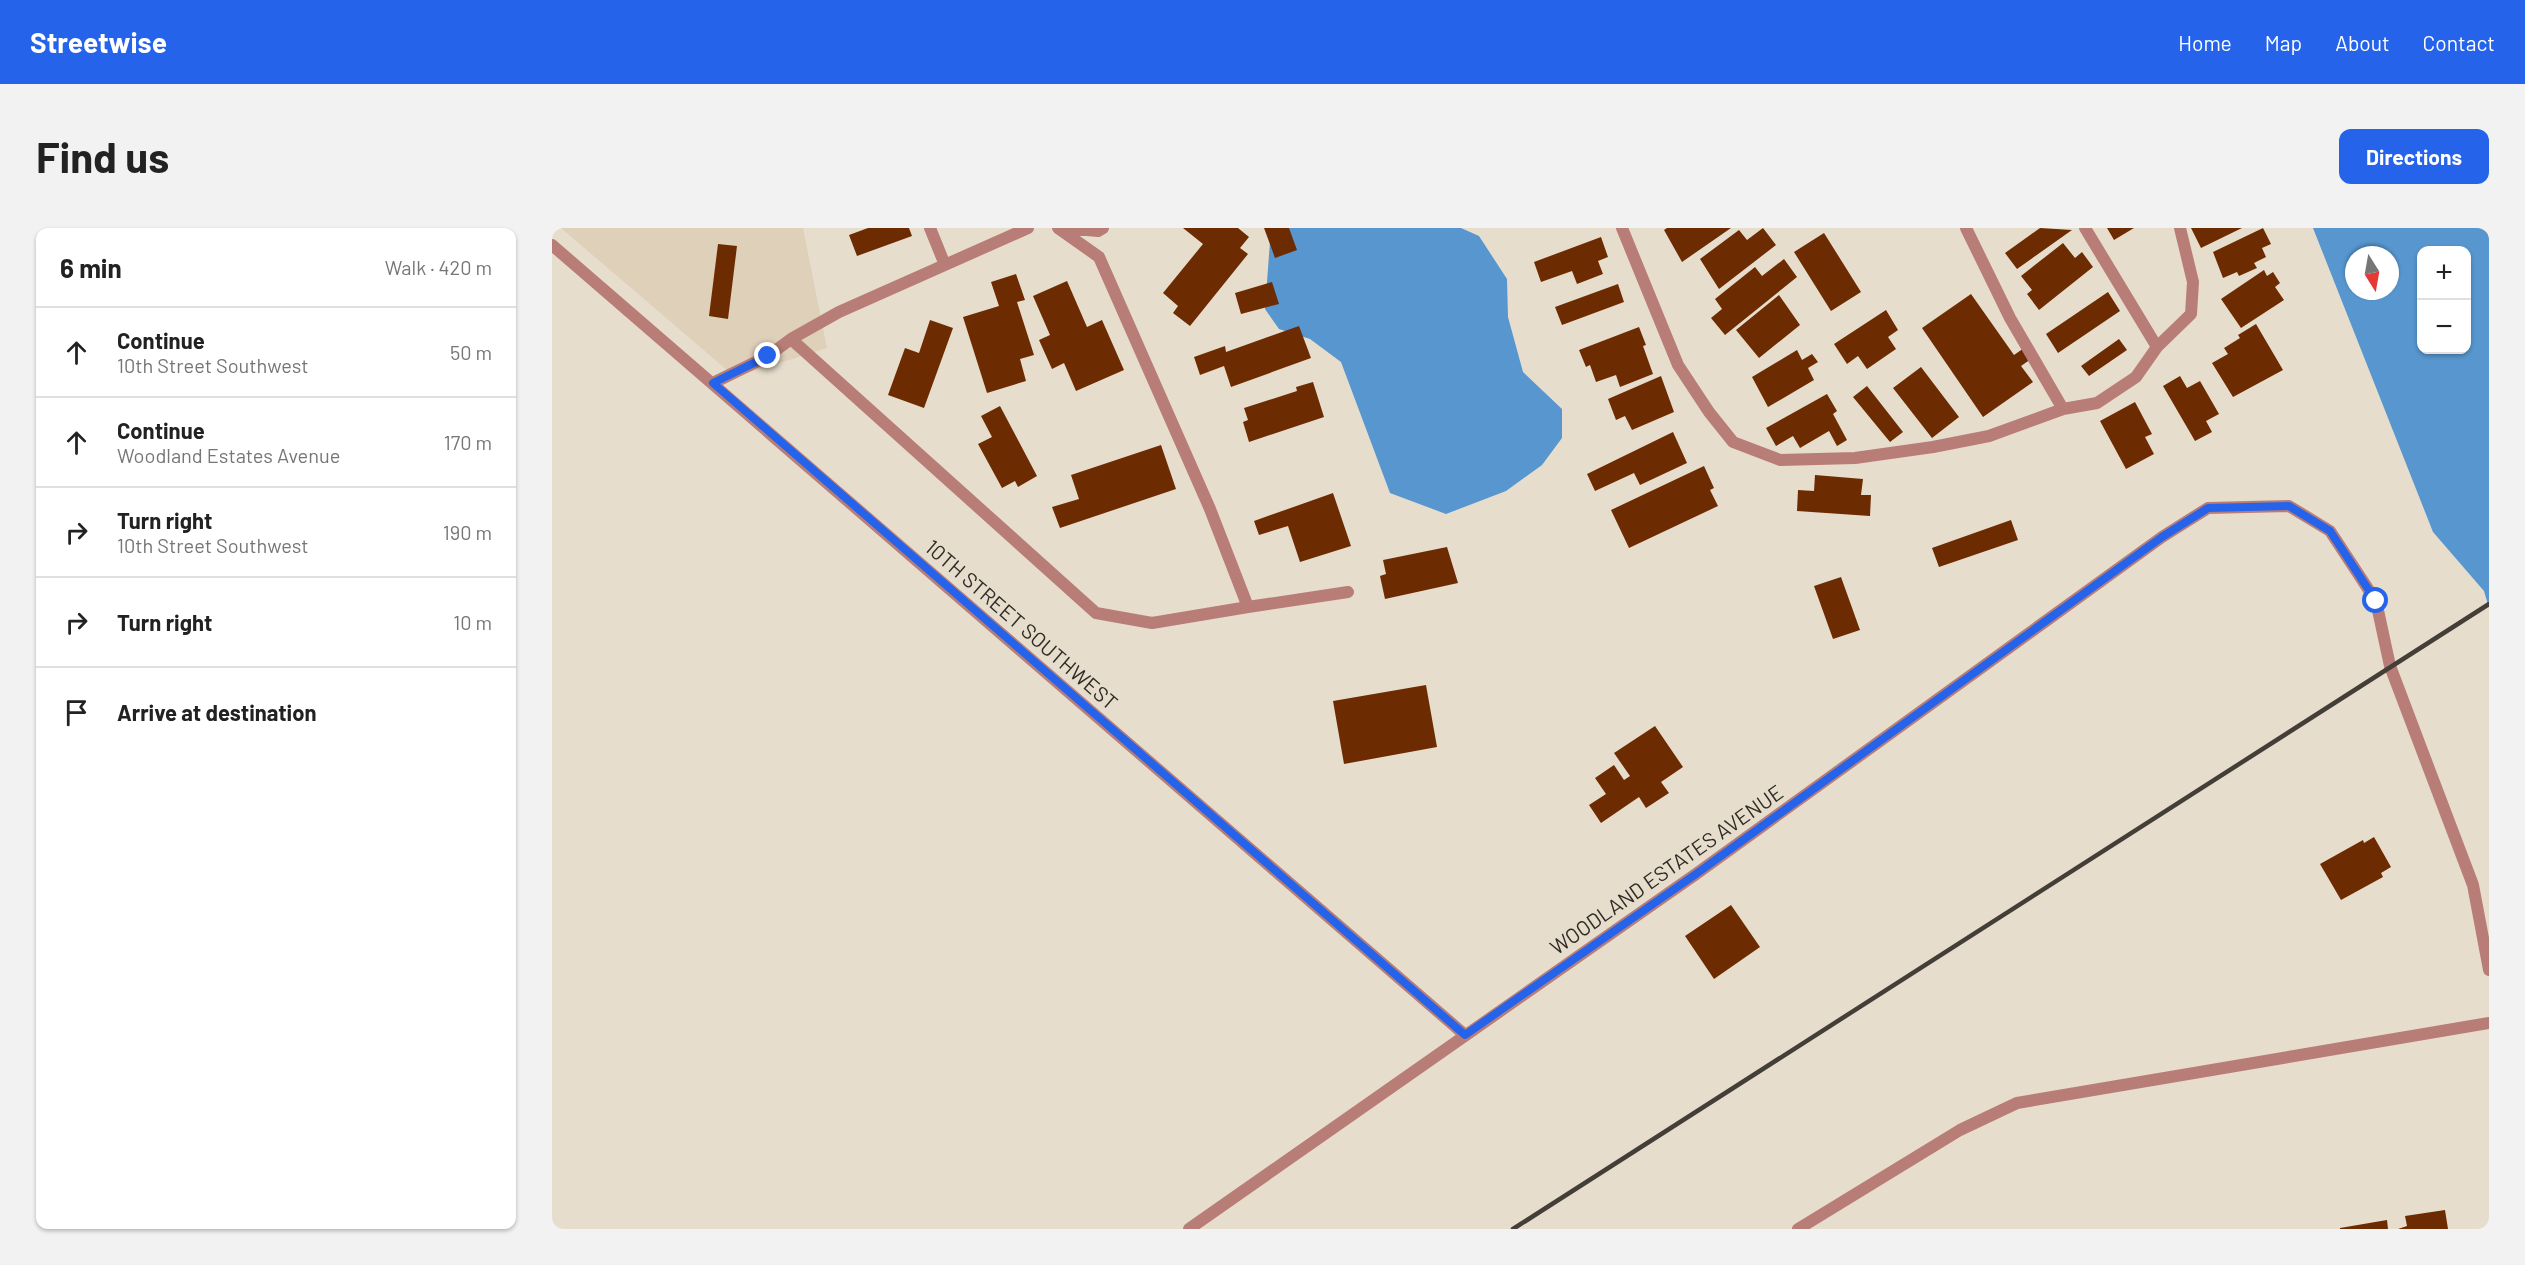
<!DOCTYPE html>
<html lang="en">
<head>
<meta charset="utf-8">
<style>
	:root { --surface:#fff; --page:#f2f2f2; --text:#222; --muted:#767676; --line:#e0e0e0; --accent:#2563eb }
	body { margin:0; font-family:Barlow,sans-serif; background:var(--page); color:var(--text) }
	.controls { position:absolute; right:18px; top:18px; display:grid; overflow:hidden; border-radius:12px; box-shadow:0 2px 4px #0004 }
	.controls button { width:54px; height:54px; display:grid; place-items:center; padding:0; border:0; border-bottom:2px solid var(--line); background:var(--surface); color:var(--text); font:30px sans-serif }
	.compass { position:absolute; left:1793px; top:18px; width:54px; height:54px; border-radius:50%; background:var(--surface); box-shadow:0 2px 4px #0004; rotate:169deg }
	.stop { position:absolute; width:18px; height:18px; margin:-14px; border:4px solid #2563eb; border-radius:50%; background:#fff }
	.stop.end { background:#2563eb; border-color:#fff; box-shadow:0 2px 6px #0008 }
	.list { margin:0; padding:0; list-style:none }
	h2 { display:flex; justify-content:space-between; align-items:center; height:78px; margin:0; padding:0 24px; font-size:26px }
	h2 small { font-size:20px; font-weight:400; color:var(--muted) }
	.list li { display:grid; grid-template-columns:39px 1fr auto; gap:18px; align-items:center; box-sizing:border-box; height:90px; padding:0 24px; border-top:2px solid var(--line) }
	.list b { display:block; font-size:22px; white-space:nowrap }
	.list p { margin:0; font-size:20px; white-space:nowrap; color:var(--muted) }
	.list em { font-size:20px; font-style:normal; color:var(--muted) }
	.icon { flex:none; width:33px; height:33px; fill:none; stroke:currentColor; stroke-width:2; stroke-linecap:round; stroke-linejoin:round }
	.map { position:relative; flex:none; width:1937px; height:1001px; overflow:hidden; border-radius:12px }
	header { display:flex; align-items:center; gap:36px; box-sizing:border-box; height:84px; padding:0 30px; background:var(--accent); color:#fff }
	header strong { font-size:28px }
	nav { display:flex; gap:33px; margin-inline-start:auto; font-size:21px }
	.intro { display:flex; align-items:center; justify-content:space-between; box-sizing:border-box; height:144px; padding:0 36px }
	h1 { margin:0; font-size:42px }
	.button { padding:15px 27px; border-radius:12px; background:var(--accent); color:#fff; font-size:21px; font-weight:700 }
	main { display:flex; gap:36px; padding:0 36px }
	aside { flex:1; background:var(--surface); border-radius:12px; box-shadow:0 2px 4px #0004 }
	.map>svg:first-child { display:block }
	.built { fill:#dfd0ba }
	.water { fill:#5796ce; fill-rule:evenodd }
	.building { fill:#6d2b01 }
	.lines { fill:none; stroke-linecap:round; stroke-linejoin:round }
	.service { stroke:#b87d76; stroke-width:12 }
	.minor { stroke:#b87d76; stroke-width:12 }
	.rail { stroke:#433e37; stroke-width:4.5 }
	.route { stroke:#2563eb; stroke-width:8 }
	.labels { text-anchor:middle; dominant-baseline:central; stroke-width:6; stroke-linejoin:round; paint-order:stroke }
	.street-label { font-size:21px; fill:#2f2b25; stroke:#e7ddcd }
</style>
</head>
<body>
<header>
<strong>Streetwise</strong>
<nav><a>Home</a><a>Map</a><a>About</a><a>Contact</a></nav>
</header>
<div class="intro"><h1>Find us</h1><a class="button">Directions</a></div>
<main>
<aside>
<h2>6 min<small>Walk · 420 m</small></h2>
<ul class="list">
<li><svg class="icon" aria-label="ahead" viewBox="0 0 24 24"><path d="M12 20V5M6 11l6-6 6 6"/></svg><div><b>Continue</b><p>10th Street Southwest</p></div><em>50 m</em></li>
<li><svg class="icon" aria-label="ahead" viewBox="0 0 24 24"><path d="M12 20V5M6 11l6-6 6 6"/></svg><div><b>Continue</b><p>Woodland Estates Avenue</p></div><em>170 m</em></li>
<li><svg class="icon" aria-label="right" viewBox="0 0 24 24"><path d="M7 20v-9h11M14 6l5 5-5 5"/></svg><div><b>Turn right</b><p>10th Street Southwest</p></div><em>190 m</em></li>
<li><svg class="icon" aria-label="right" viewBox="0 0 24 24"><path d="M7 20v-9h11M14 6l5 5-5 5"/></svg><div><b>Turn right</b></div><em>10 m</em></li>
<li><svg class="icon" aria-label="arrive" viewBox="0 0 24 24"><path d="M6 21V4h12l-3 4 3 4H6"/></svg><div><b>Arrive at destination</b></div></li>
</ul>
</aside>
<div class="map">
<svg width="1937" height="1001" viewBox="0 0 1937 1001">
	<rect width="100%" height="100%" fill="#e7ddcd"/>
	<path class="built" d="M9,0H251L275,120L183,149Z"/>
	<path class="water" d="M719,0H909L927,8L955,51L956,89L971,144L1010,181V210L990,237L954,263L894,286L838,265L789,134L758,111L727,101L713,81Z
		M1761,0H1937V380L1932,363L1881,304ZM1870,22H1914V122H1870ZM1802,27H1838V63H1802Z"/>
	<path class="building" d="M316,0H357L360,8L305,28L297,7Z
		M631,0H686L697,9L688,20L696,26L638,98L621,85L626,78L611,65L651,16Z
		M712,0H737L745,22L723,30Z
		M1115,0H1179L1130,34L1112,2Z
		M1211,0L1224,17L1167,61L1148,31L1187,2L1195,12Z
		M1488,0L1520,2L1465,41L1453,25Z
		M1555,0H1582L1562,12Z
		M1639,0H1690L1649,20Z
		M1711,0L1719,16L1710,20L1714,29L1702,35L1705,40L1687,48L1685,44L1671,50L1661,24Z
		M1272,5L1309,64L1279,83L1242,24Z
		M1049,9L1056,29L1046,33L1051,46L1025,56L1020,43L989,54L982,34Z
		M1511,15L1523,30L1530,24L1541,39L1487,82L1475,66L1480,62L1469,48Z
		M166,16L185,18L176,91L157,88Z
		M1232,31L1245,49L1173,107L1159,90L1170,81L1163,71L1203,39L1210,48Z
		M1712,42L1715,48L1721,44L1728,55L1723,59L1732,72L1689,100L1669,71Z
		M464,46L473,72L465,74L482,127L468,131L474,153L435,165L411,89L447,78L439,54Z
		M515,53L535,99L550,92L572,142L524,163L512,135L500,141L487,112L498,107L481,68Z
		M720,54L727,76L689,86L683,65Z
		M1066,56L1072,74L1010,97L1003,79Z
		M1556,64L1568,83L1506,125L1494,106Z
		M1419,66L1462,127L1472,120L1479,131L1469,138L1481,154L1431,189L1370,100Z
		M1227,67L1248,97L1207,130L1184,102Z
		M1334,82L1346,102L1336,109L1344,121L1315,141L1306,128L1295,136L1282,116Z
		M378,92L401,100L372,180L336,167L353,120L367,125Z
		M1704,96L1731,142L1681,169L1660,135L1676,126L1672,120L1688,110L1686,107Z
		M747,98L759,130L679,159L672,138L648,147L642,129L673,118L674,124Z
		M1087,99L1094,117L1091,118L1101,146L1068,159L1064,147L1044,154L1038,137L1034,139L1027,122Z
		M1567,111L1575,122L1537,148L1529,138Z
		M1245,122L1250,132L1260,126L1266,134L1256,140L1262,152L1216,179L1200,149Z
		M1369,139L1407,189L1380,210L1341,160Z
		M1109,148L1122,184L1080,202L1073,188L1064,192L1056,171Z
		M1628,148L1635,160L1648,153L1667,186L1654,193L1660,204L1643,213L1611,158Z
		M761,154L772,189L697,214L691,194L696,192L692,180L745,163L744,159Z
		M1315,158L1351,204L1338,214L1301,169Z
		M1275,166L1285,183L1281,186L1295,212L1285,218L1277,203L1248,220L1241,208L1224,218L1214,200Z
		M1583,174L1600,206L1593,209L1602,226L1574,241L1548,193Z
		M448,178L485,248L466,259L463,253L450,260L426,216L440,209L429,188Z
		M1121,204L1135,235L1088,257L1082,245L1043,263L1035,246Z
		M609,217L624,261L508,300L500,279L527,271L519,247Z
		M1152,238L1162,260L1158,262L1166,278L1077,320L1059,282Z
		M1263,247L1311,251L1309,267H1319L1318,288L1245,283L1246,262L1262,263Z
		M781,265L799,318L748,334L736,298L707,307L702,293Z
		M1459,292L1466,312L1387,339L1380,320Z
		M895,319L906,355L833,371L828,348L834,346L831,332Z
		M1289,349L1308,402L1281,411L1262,358Z
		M874,457L885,519L792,536L781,473Z
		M1103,498L1131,539L1109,554L1117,565L1094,580L1087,569L1049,595L1037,577L1054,566L1043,550L1062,537L1072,552L1078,548L1062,525Z
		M1822,609L1839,639L1829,645L1831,649L1789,672L1768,636L1811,612L1812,615Z
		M1179,677L1208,719L1162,751L1133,708Z
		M1893,982L1896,1001H1846L1855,998L1853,988Z
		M1835,992L1836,1001H1788V1000Z"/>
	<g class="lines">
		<path class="service" d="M378,0L393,37
			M506,0L547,29L658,281L696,379L796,364
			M513,0L546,3L551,0
			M1070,0L1126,137L1157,184L1181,214L1228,232L1303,230L1381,219L1437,208L1511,181L1545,175L1584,149L1605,119L1639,86L1641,54L1628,0
			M1414,0L1458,90L1511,181
			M1533,0L1605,119
			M239,111L544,385L600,395L696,379
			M161,155L216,128L239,111L287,84L476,0
			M1246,1001L1408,902L1465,875L1937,795"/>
		<path class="minor" d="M0,17L913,807
			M637,1001L1144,646L1610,309L1656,280L1737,278L1778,303L1824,373L1838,438L1921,657L1937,742"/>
		<path class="rail" d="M961,1001L1937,376"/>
	</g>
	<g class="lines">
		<path class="route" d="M216,128L161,155L913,807L1144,646L1610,309L1656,280L1737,278L1778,303L1824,373"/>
	</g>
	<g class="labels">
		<g class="street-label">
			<text transform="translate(470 396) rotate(41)">10TH STREET SOUTHWEST</text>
			<text transform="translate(1114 641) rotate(-35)">WOODLAND ESTATES AVENUE</text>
		</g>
	</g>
</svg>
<div class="controls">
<button>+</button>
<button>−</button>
</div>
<svg class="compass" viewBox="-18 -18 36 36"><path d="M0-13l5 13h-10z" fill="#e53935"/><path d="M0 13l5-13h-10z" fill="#767676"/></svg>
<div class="stop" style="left:1824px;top:373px"></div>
<div class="stop end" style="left:216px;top:128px"></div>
</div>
</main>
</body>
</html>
